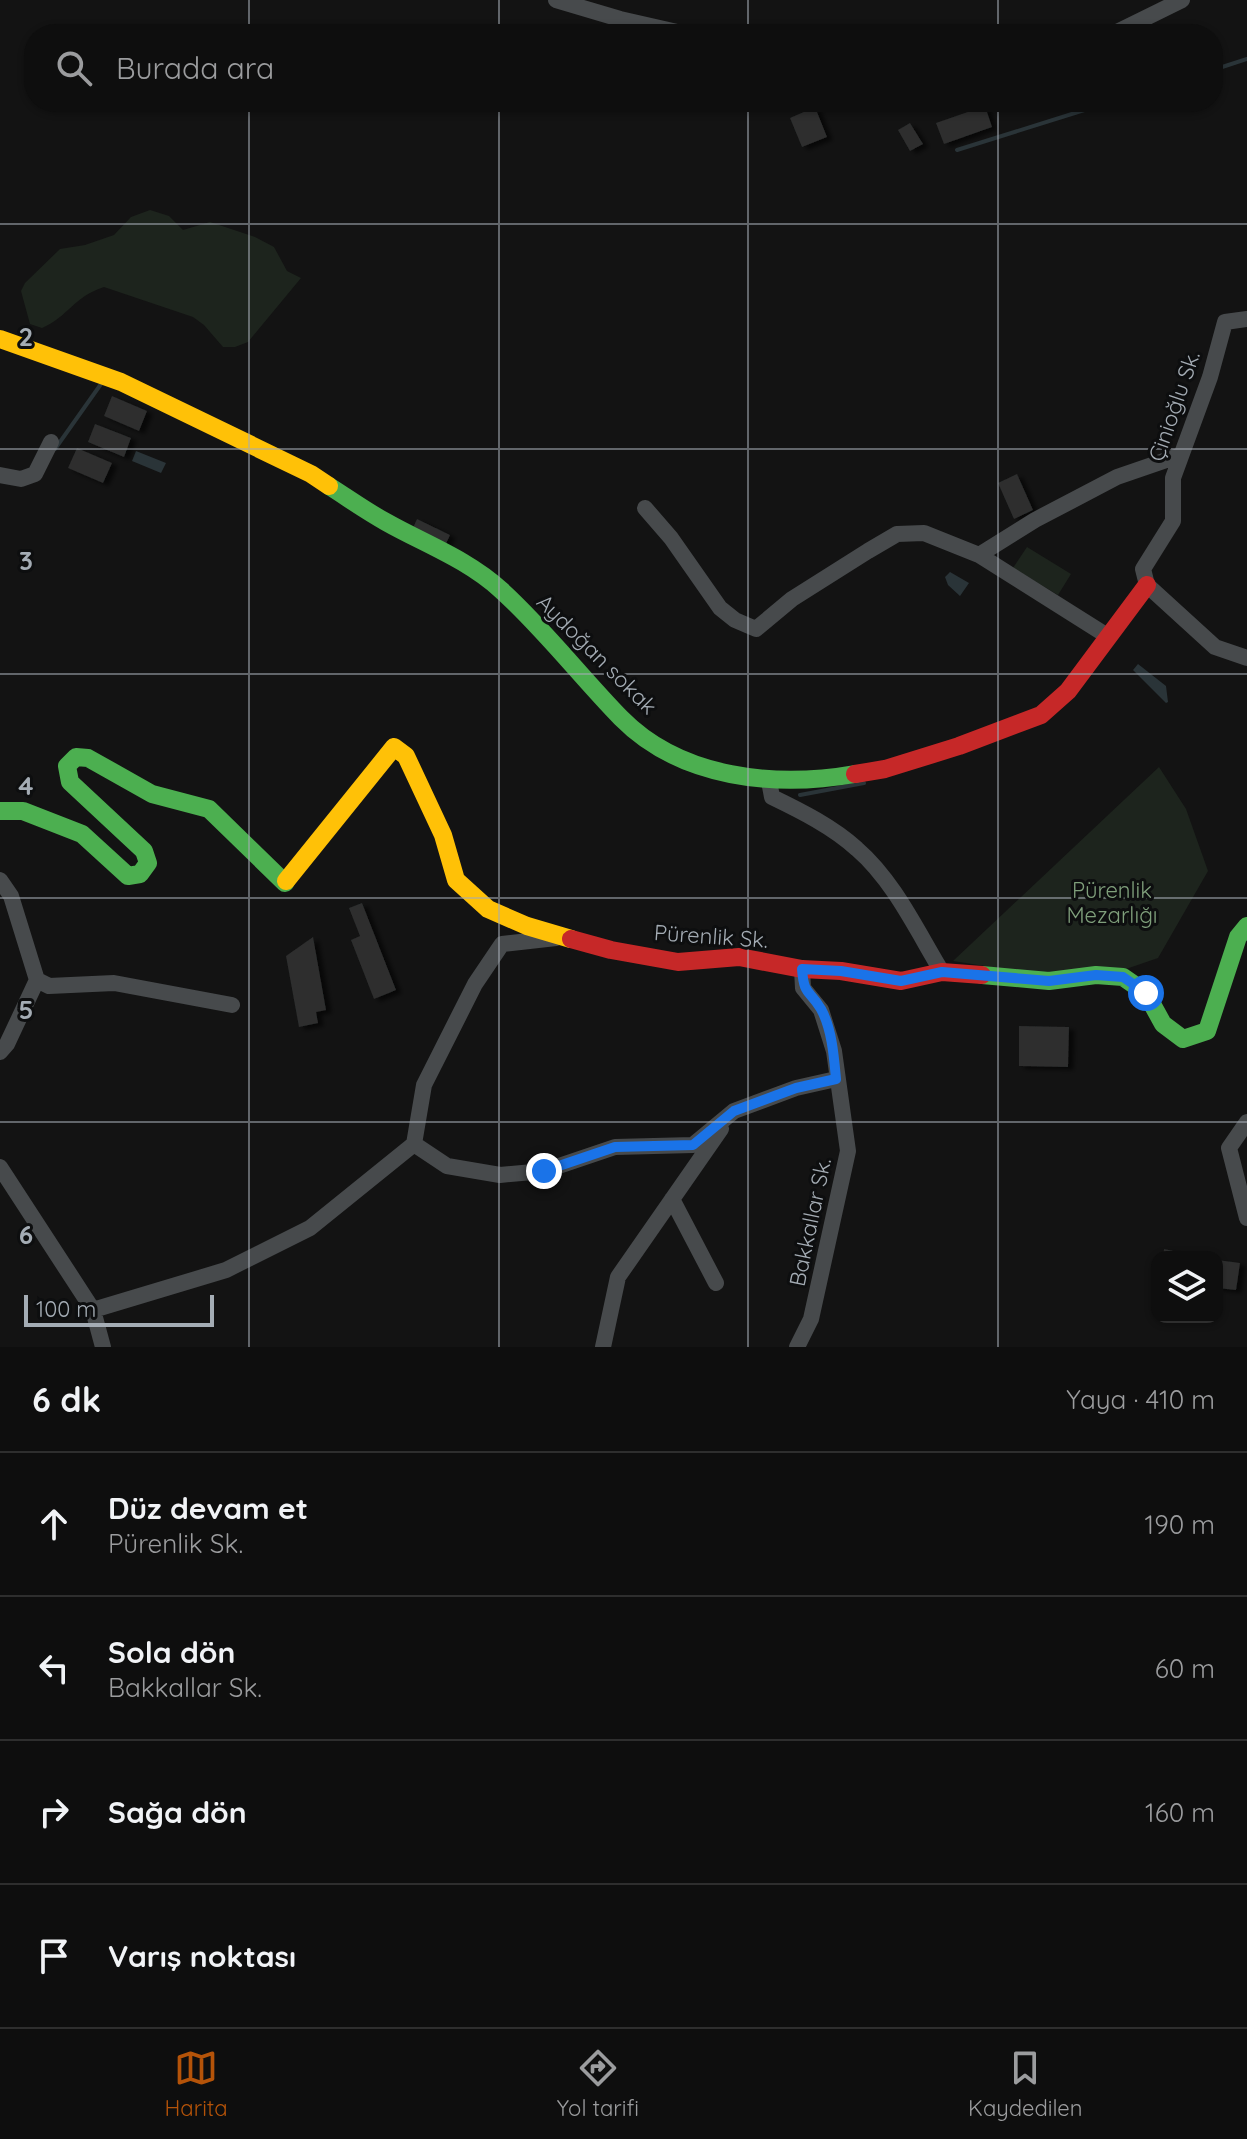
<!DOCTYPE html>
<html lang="tr">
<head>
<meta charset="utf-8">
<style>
	:root { --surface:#0e0e0e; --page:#171717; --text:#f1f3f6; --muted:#9b9c9e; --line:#2e2e2e; --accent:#b45309 }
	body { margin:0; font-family:Quicksand,sans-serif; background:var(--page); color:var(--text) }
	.controls { position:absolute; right:24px; bottom:24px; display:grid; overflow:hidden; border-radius:16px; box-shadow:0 2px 6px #0004 }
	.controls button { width:72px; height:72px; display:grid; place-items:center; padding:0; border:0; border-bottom:2px solid var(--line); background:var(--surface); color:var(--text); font:40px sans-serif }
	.scale { position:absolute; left:24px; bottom:20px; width:190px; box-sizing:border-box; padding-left:8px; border:4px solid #a4acb4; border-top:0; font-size:22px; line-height:28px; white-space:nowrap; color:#a4acb4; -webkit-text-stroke:6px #0d0e0f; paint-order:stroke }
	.stop { position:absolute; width:24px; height:24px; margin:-18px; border:6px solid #1a73e8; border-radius:50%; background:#fff }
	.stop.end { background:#1a73e8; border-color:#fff; box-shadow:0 2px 8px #0008 }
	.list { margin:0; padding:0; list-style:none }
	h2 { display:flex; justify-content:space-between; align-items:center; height:104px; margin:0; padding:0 32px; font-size:34px }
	h2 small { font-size:26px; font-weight:400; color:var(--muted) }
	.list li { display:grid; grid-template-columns:52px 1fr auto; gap:24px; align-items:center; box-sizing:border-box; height:144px; padding:0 32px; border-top:2px solid var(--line) }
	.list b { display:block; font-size:30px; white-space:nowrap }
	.list p { margin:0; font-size:26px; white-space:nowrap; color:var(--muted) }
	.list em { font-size:26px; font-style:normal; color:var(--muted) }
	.icon { flex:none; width:44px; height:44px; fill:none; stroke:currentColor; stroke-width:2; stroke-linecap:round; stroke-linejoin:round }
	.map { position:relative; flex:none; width:1247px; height:1347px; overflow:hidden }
	.search { position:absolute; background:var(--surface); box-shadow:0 2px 6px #0004; left:24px; right:24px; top:24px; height:88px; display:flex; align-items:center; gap:20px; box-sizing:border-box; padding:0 28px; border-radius:32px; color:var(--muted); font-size:30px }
	.sheet { height:680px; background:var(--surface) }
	nav { display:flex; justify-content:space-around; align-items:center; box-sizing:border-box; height:112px; border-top:2px solid var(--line); background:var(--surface); font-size:22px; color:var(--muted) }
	nav a { display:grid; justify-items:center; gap:4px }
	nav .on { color:var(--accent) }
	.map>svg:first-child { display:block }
	.green { fill:#1d241d }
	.water { fill:#2a3438 }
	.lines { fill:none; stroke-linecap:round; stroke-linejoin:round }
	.stream { stroke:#2a3438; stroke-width:4 }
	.building { fill:#2d2e2e; filter:url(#shadow) }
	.street { stroke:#474a4c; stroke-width:16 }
	.fast { stroke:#4caf50; stroke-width:18 }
	.slow { stroke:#ffc107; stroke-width:18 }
	.jam { stroke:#c62828; stroke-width:18 }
	.route { stroke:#1a73e8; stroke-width:10 }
	.grid { fill:none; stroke:#a4acb4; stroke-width:2; stroke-opacity:0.55 }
	.labels { text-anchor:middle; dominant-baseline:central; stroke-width:6; stroke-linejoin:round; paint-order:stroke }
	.street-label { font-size:22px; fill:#a4acb4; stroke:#0d0e0f }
	.park-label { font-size:22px; fill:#7f9f7b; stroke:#0d0e0f }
	.grid-label { font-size:26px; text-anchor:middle; font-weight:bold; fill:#a4acb4; stroke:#0d0e0f; stroke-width:6; stroke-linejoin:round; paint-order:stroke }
</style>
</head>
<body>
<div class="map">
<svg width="1247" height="1347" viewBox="0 0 1247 1347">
	<defs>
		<filter id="shadow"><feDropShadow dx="5.5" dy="3" stdDeviation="2" flood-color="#0009"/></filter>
	</defs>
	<rect width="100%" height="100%" fill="#131313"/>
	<path class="green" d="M150,210L169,216L183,230L210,222L255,237L274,247L287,271L301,278L248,342L235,347H223L204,325L193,317L104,287C73,297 68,317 42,328L30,324L21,291L25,283L60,249L85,245L114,235L131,217Z
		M1027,547L1071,574L1058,595L1013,568Z
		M1159,767L1186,809L1208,871L1158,958L1126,969L1049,976L953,961Z"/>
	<path class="water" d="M136,451L166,463L161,473L132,461Z
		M950,572L969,583L960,596L948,585L945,577Z
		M1138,664L1166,686L1168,702L1166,703L1133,670Z"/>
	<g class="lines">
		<path class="stream" d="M1213,70L1247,59
			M957,150L1110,102
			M55,449L101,384
			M800,795L864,783"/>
	</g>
	<path class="building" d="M985,106L992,127L944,144L936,123Z
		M815,107L827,137L802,147L790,118Z
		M910,123L923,144L910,151L898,130Z
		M112,396L147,411L139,431L104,416Z
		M95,424L131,438L124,457L88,442Z
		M77,448L112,463L103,483L68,468Z
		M1017,474L1033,510L1014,519L998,483Z
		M417,519L450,535L445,546L412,530Z
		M362,903L396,990L374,999L351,940L360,936L349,908Z
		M313,937L326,1010L316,1012L318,1023L299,1027L286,956Z
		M1019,1026L1069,1027L1068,1067L1019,1066Z
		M1164,1249L1183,1253L1182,1257H1163Z
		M1217,1260L1240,1263L1236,1290L1217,1288Z"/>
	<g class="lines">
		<path class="street" d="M556,0L620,19L686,34
			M1113,34L1182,0
			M1247,319L1225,322L1210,377L1173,478V521L1143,569L1147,585L1215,647L1247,658
			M0,475L21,479L35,474L51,442
			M645,508L671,538L720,608L735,620L756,629L792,599L868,551L897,534L924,533L979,555L1109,637
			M979,555L1035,520L1117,477L1181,455
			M769,781L772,797C801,811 833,827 857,849C894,881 917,931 942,972
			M0,880L11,896L37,980L7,1044L0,1052
			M37,980L49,986L114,983L232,1005
			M1247,1122L1229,1148L1247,1218
			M414,1144L447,1166L500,1175L544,1171L615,1147L693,1145L734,1111L796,1088L836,1079
			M0,1167L93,1310L103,1347
			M672,1199L716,1283
			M93,1310L226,1270L310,1228L414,1144L424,1085L475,984L502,944L556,938
			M603,1347L618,1277L721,1129
			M797,1347L811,1319L848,1151L834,1051L821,1010L803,988L802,969"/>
		<path class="fast" d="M329,486C348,498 366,511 386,522C425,544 467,559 501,590C544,629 581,677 621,718C681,779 776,788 855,774
			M0,811H23L82,834L128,876L140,874L148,863L144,851L70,782L67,766L76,757L88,758L152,794L209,809L285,883L286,881
			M982,975L1049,981L1096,975L1123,977L1146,993L1163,1024L1183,1039L1207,1031L1238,937L1247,926"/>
		<path class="slow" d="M0,339L121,382L311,474L329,486
			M286,881L394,747L406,756L443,835L456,880L488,909L527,926L571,939"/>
		<path class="jam" d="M855,774L885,769L959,746L1041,715L1068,691L1147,585
			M571,939L611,950L678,962L739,957L802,969L841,971L901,981L942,972L982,975"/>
	</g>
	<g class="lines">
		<path class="route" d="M544,1171L615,1147L693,1145L734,1111L796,1088L836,1079C834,1057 832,1029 821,1009C809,989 804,996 802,969L841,971L901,981L942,972L1049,981L1096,975L1123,977L1146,993"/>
	</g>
	<path class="grid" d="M249,0V34M499,0V34M748,0V34M998,0V34M249,102V1347M499,102V1347M748,102V1347M998,102V1347M0,224H1247M0,449H1247M0,674H1247M0,898H1247M0,1122H1247"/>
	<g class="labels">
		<g class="street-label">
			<text transform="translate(1174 406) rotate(-71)">Çinioğlu Sk.</text>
			<text transform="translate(597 654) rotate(45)">Aydoğan sokak</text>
			<text transform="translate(711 936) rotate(4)">Pürenlik Sk.</text>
			<text transform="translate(810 1222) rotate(-78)">Bakkallar Sk.</text>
		</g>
		<g class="park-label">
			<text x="1112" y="890">Pürenlik<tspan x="1112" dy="25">Mezarlığı</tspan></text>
		</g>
	</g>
	<g class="grid-label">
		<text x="26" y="346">2</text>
		<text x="26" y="570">3</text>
		<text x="26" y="795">4</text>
		<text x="26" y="1019">5</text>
		<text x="26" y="1244">6</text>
	</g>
</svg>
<div class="controls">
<button><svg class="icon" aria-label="layers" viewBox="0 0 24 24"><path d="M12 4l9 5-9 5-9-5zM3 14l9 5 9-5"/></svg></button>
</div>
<div class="scale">100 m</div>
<div class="stop" style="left:1146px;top:993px"></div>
<div class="stop end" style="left:544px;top:1171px"></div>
<div class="search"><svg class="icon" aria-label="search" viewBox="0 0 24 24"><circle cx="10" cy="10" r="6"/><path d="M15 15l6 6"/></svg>Burada ara</div>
</div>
<section class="sheet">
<h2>6 dk<small>Yaya · 410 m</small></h2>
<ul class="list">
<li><svg class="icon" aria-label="ahead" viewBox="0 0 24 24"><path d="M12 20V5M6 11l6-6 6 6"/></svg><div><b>Düz devam et</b><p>Pürenlik Sk.</p></div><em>190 m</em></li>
<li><svg class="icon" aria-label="left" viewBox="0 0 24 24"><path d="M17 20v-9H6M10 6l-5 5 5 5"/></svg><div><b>Sola dön</b><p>Bakkallar Sk.</p></div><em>60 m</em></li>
<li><svg class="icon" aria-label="right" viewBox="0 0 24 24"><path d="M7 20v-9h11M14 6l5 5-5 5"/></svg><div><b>Sağa dön</b></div><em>160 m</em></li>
<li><svg class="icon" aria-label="arrive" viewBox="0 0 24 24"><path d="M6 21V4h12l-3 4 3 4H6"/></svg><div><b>Varış noktası</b></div></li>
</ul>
</section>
<nav>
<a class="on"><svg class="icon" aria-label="map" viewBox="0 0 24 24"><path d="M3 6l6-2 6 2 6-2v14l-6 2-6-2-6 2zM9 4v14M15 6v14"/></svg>Harita</a>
<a><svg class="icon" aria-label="directions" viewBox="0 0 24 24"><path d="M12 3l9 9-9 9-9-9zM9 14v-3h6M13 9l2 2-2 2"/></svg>Yol tarifi</a>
<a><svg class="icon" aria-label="saved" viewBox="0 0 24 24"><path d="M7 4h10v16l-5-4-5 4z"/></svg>Kaydedilen</a>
</nav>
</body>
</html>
